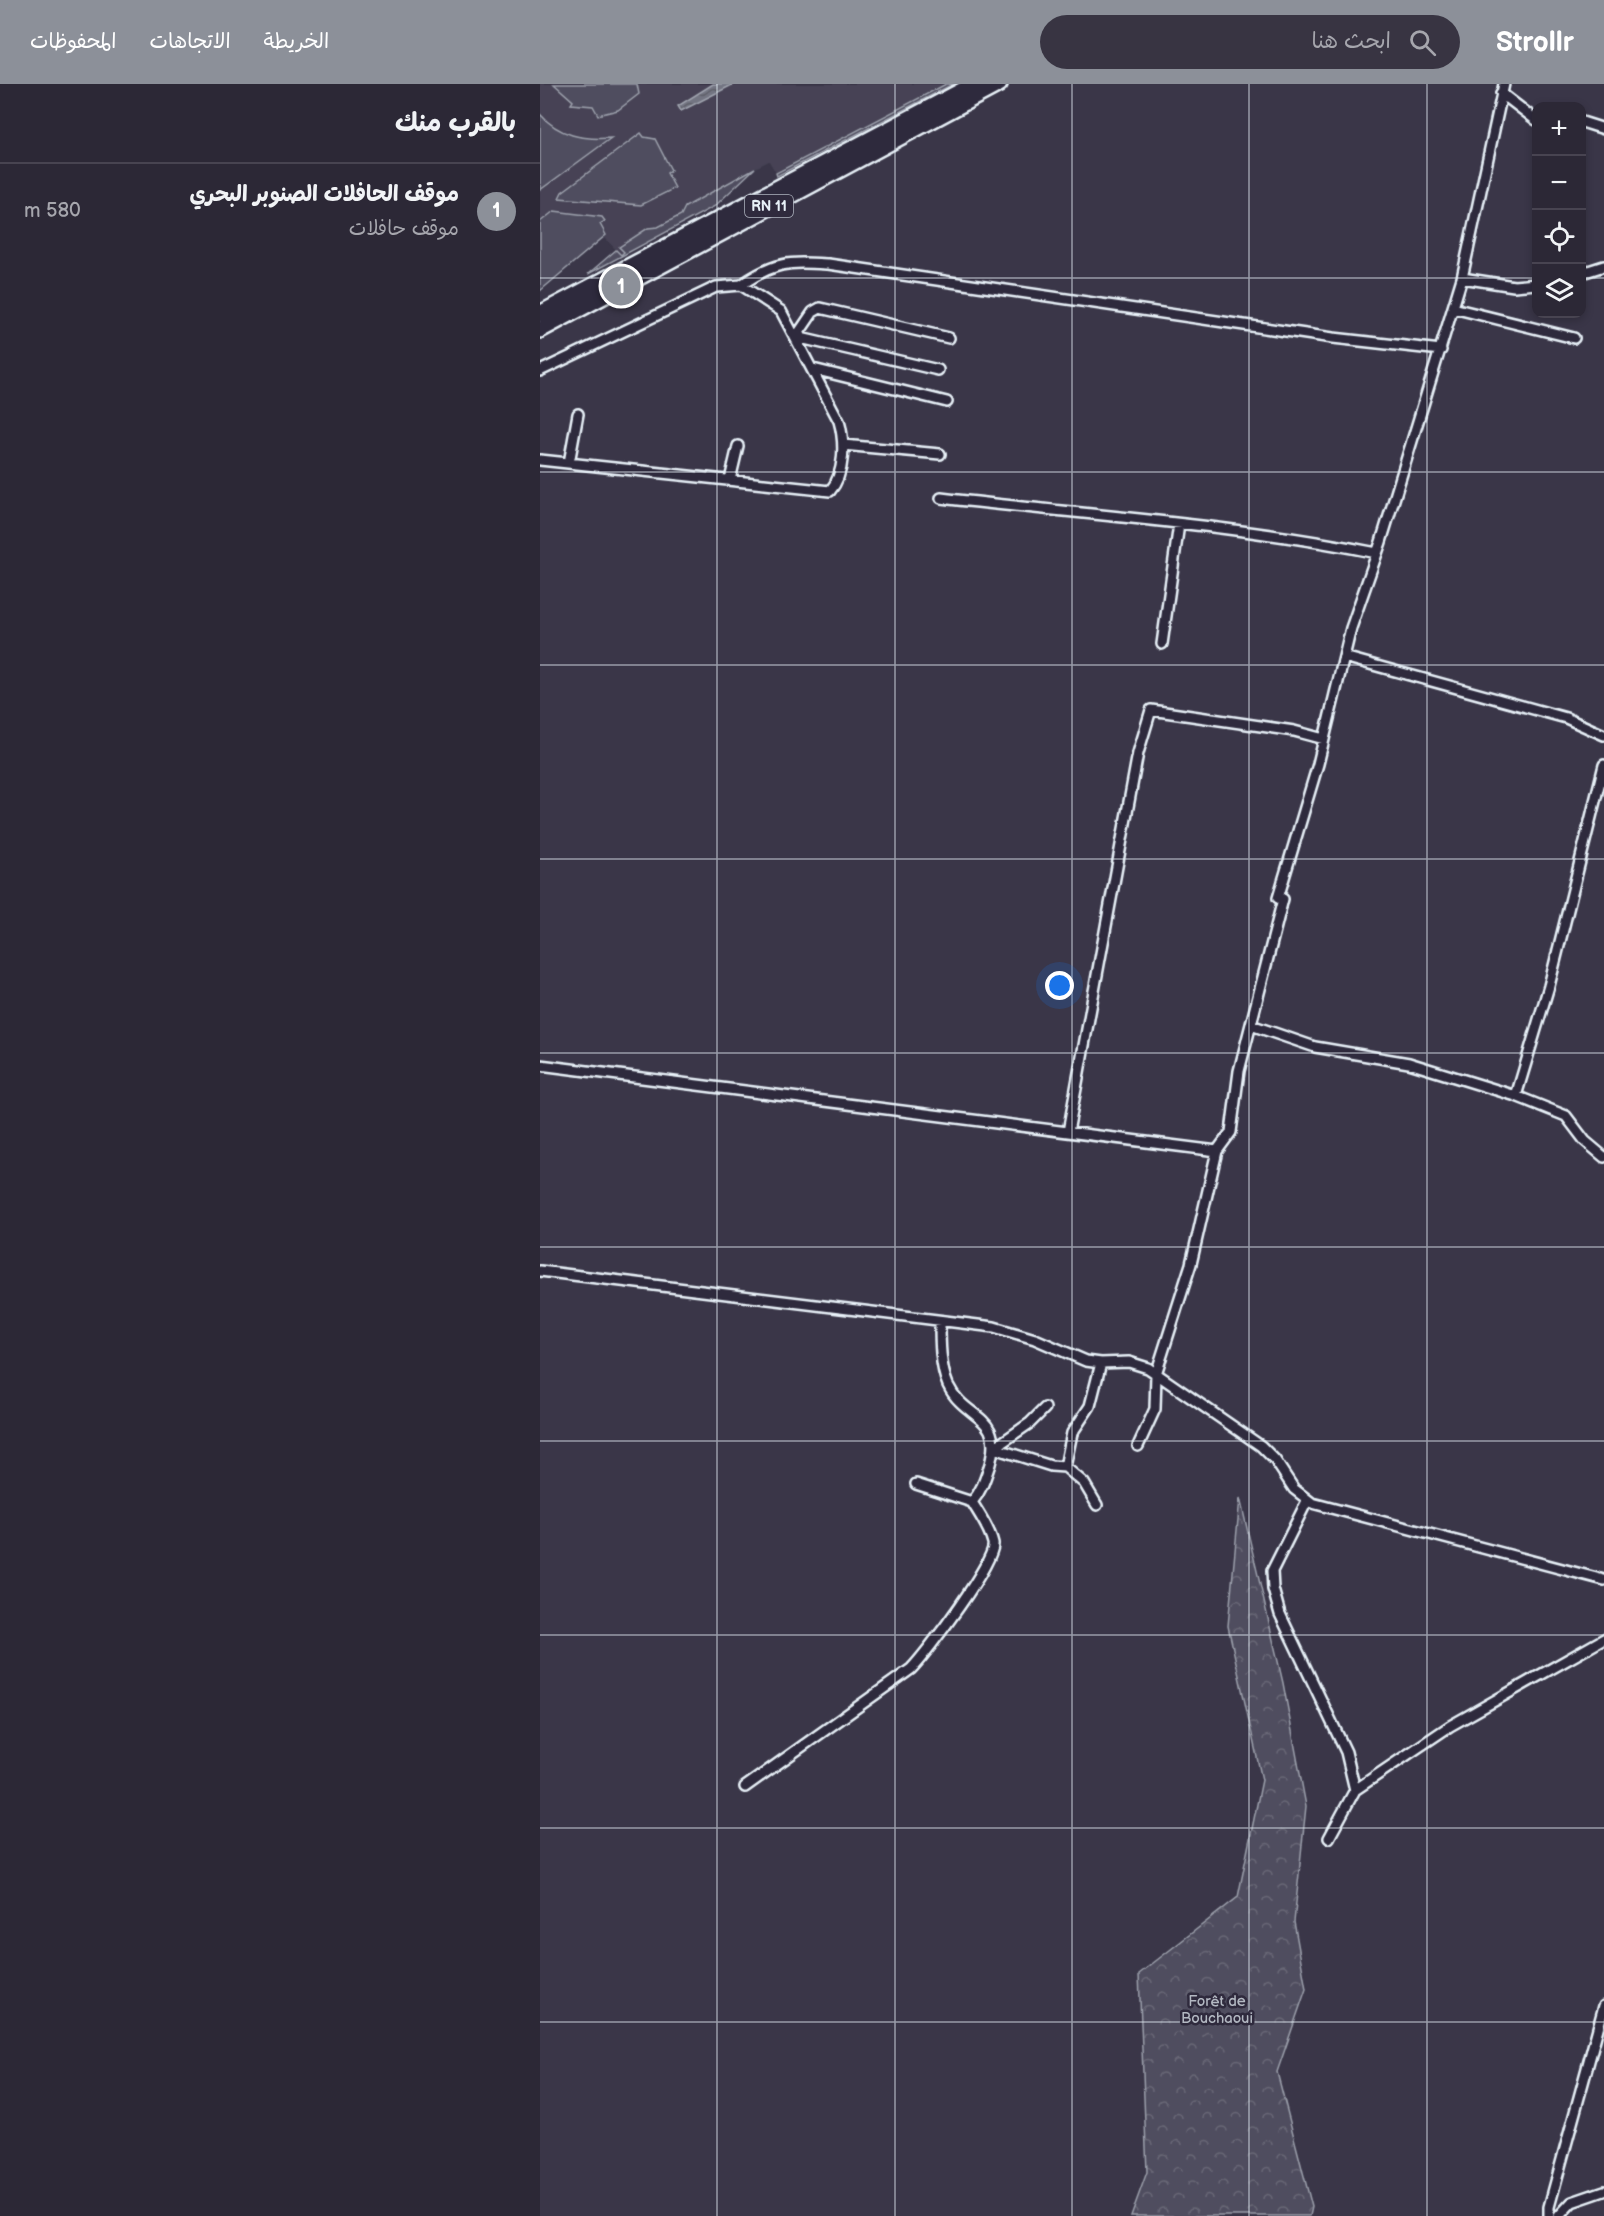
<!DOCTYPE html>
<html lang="ar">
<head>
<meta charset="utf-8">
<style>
	:root { --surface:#2c2836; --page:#383442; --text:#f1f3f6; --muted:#a6a6ad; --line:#484451; --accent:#8c9099 }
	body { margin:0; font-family:"Balsamiq Sans","Playpen Sans Arabic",sans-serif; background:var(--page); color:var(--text); direction:rtl }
	.controls { position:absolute; right:18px; top:18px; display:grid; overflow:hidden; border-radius:12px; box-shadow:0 3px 9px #0003 }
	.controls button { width:54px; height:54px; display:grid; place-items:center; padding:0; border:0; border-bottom:2px solid var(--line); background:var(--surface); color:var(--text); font:30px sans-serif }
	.you { position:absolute; left:520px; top:902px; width:21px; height:21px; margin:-15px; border:4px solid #fff; border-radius:50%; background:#1a73e8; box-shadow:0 0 0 9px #1a73e833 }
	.badge { display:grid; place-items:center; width:39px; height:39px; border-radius:50%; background:var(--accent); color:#fff; font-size:20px; font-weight:700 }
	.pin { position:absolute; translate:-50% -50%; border:3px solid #fff; box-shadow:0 2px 6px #0006 }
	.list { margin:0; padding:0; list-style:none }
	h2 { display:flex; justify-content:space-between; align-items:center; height:78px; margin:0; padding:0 24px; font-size:26px }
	h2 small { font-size:20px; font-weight:400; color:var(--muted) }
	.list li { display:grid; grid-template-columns:39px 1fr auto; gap:18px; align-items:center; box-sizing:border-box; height:96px; padding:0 24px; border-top:2px solid var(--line) }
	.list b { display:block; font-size:22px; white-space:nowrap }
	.list p { margin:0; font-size:20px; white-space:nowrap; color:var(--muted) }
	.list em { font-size:20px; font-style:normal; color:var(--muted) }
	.icon { flex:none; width:33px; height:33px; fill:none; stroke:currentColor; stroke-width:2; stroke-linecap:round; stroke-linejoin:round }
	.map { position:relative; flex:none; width:1064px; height:2132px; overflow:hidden; direction:ltr }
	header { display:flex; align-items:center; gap:36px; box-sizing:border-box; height:84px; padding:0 30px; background:var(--accent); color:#fff }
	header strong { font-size:28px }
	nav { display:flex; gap:33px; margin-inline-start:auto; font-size:21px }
	.search { width:420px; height:54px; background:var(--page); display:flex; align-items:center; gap:15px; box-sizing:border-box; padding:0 21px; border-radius:33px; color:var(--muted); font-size:22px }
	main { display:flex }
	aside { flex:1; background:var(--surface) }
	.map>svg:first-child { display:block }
	.built { fill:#464354 }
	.grass { fill:#504e5f; stroke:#9ca0ac; stroke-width:1.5 }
	.forest { fill:url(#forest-crowns); stroke:#9ca0ac; stroke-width:1.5 }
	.water { fill:url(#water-waves); stroke:#a2a6b1; stroke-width:1.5 }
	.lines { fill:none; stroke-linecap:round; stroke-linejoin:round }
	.minor-casing { stroke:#e8f1f8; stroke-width:14 }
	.trunk-casing { stroke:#e8f1f8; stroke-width:20 }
	.minor { stroke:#2f2a3d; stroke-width:9 }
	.trunk { stroke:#2f2a3d; stroke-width:15 }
	.grid { fill:none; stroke:#e8f1f8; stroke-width:1.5; stroke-opacity:0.55 }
	.labels { text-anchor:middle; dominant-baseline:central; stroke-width:5; stroke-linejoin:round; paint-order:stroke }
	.shield { fill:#2f2a3d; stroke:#b0b5c0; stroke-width:1.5 }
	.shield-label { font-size:14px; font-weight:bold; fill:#e8f1f8 }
	.park-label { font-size:15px; fill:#b3b8c2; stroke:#2f2a3d }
</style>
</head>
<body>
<header>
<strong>Strollr</strong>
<div class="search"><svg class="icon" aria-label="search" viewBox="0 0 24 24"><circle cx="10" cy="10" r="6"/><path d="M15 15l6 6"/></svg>ابحث هنا</div>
<nav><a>الخريطة</a><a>الاتجاهات</a><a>المحفوظات</a></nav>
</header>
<main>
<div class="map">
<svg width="1064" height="2132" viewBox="0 0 1064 2132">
	<defs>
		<pattern id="forest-crowns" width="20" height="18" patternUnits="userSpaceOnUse" patternTransform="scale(1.5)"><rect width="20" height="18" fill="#504e5f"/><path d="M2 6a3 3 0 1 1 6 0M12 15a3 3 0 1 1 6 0" fill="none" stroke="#696877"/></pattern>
		<pattern id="water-waves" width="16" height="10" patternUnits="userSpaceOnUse" patternTransform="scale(1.5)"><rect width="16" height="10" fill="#737482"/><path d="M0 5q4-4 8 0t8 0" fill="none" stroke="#5f6069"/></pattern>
	</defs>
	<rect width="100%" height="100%" fill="#3a3648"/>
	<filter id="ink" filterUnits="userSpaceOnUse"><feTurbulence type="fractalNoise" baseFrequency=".0167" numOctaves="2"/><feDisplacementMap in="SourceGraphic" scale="12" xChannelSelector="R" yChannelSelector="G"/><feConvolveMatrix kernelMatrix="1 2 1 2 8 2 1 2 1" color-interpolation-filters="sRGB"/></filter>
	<g filter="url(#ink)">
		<path class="built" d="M0,0H406L236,89L229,77L215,84L175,122L82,172L64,153L0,207Z"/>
		<path class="grass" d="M14,0H97L99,10L78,26L58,31L53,22L31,20L33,17Z
			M406,0H413L237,92L236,89Z
			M0,30C19,52 43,56 71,54L0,106Z
			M101,49L104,53L115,55L131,86L127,89L135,104L101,121L19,114L22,108Z
			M215,84L175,122L48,190L76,166L81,171L84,168L79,163L108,144L118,143L141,131L145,123Z
			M14,127L62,133L65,137L60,140L66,151L0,207V138Z"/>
		<path class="forest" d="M700,1414L743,1599L766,1722L754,1838L766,1905L737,1988L772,2123L770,2132H591L607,2088L599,1890L698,1813L722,1696L688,1542Z"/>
		<path class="water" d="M173,0H194L141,27L138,22Z"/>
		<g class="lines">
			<defs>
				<path id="minor" d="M961,9L996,36
					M1042,38L1064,45
					M1042,189L1064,182
					M922,194L974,202L996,200
					M201,201C236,177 248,178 288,180L793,254L901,266
					M913,224L1034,254
					M273,285L407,318
					M398,286L256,253L273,228L280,224L409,254
					M0,287L176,203L201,201L241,227L299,337C305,358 305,390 290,407L0,376
					M303,361L400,370
					M29,379L38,330
					M190,396L198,362
					M401,414C546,431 693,440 837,469
					M622,560L639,440
					M804,573L1026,634L1064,651
					M738,814L778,680L811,544L841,458L922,194L964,0
					M711,941L775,963L869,979L976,1012L1026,1032L1045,1057L1064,1073
					M0,981L677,1067
					M976,1012L1009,902L1064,681
					M528,1048L598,669L611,626L754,647L784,655
					M0,1187L454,1243L495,1255L546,1277L561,1279L589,1278L608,1284L721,1362L735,1376L754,1405L772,1419L1064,1496
					M400,1237C400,1257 400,1282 408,1301C425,1337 464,1329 450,1380C445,1395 442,1406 432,1418
					M598,1362L615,1325L616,1290L651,1180L677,1067L691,1048L699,987L743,815
					M454,1364L511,1382L525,1383L544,1399L557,1421
					M454,1364L490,1339L505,1324
					M525,1383L532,1349L550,1322L561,1279
					M767,1417L732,1487L733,1505L740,1530L806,1668L815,1706
					M205,1703L371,1585C386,1570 457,1476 453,1459C450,1445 439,1430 432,1418L376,1400
					M789,1754L815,1706L910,1642L1064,1555
					M1009,2132V2123L1064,1922
					M1019,2132L1032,2118L1064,2107"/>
				<path id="trunk" d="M0,230L435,0
					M0,246L459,0"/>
			</defs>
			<use href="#minor" class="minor-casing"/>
			<use href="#trunk" class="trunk-casing"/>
			<use href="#minor" class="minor"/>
			<use href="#trunk" class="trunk"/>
		</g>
	</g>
	<path class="grid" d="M177,0V2132M355,0V2132M532,0V2132M709,0V2132M887,0V2132M0,194H996M1042,194H1064M0,388H1064M0,581H1064M0,775H1064M0,969H1064M0,1163H1064M0,1357H1064M0,1551H1064M0,1744H1064M0,1938H1064"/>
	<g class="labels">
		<rect class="shield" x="205" y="111" width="48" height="22" rx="4.5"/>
		<g class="shield-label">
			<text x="229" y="122">RN 11</text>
		</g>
		<g class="park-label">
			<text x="677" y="1917">Forêt de<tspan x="677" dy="17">Bouchaoui</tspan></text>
		</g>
	</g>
</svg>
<div class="controls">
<button>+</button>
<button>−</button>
<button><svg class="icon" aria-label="locate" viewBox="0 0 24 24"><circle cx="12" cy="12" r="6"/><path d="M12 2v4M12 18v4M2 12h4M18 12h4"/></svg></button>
<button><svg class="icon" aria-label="layers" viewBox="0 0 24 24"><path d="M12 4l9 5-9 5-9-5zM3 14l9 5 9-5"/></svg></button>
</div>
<div class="you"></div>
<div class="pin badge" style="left:81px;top:202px">1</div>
</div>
<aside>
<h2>بالقرب منك<small></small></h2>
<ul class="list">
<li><span class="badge">1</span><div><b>موقف الحافلات الصنوبر البحري</b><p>موقف حافلات</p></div><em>580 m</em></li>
</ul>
</aside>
</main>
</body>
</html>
